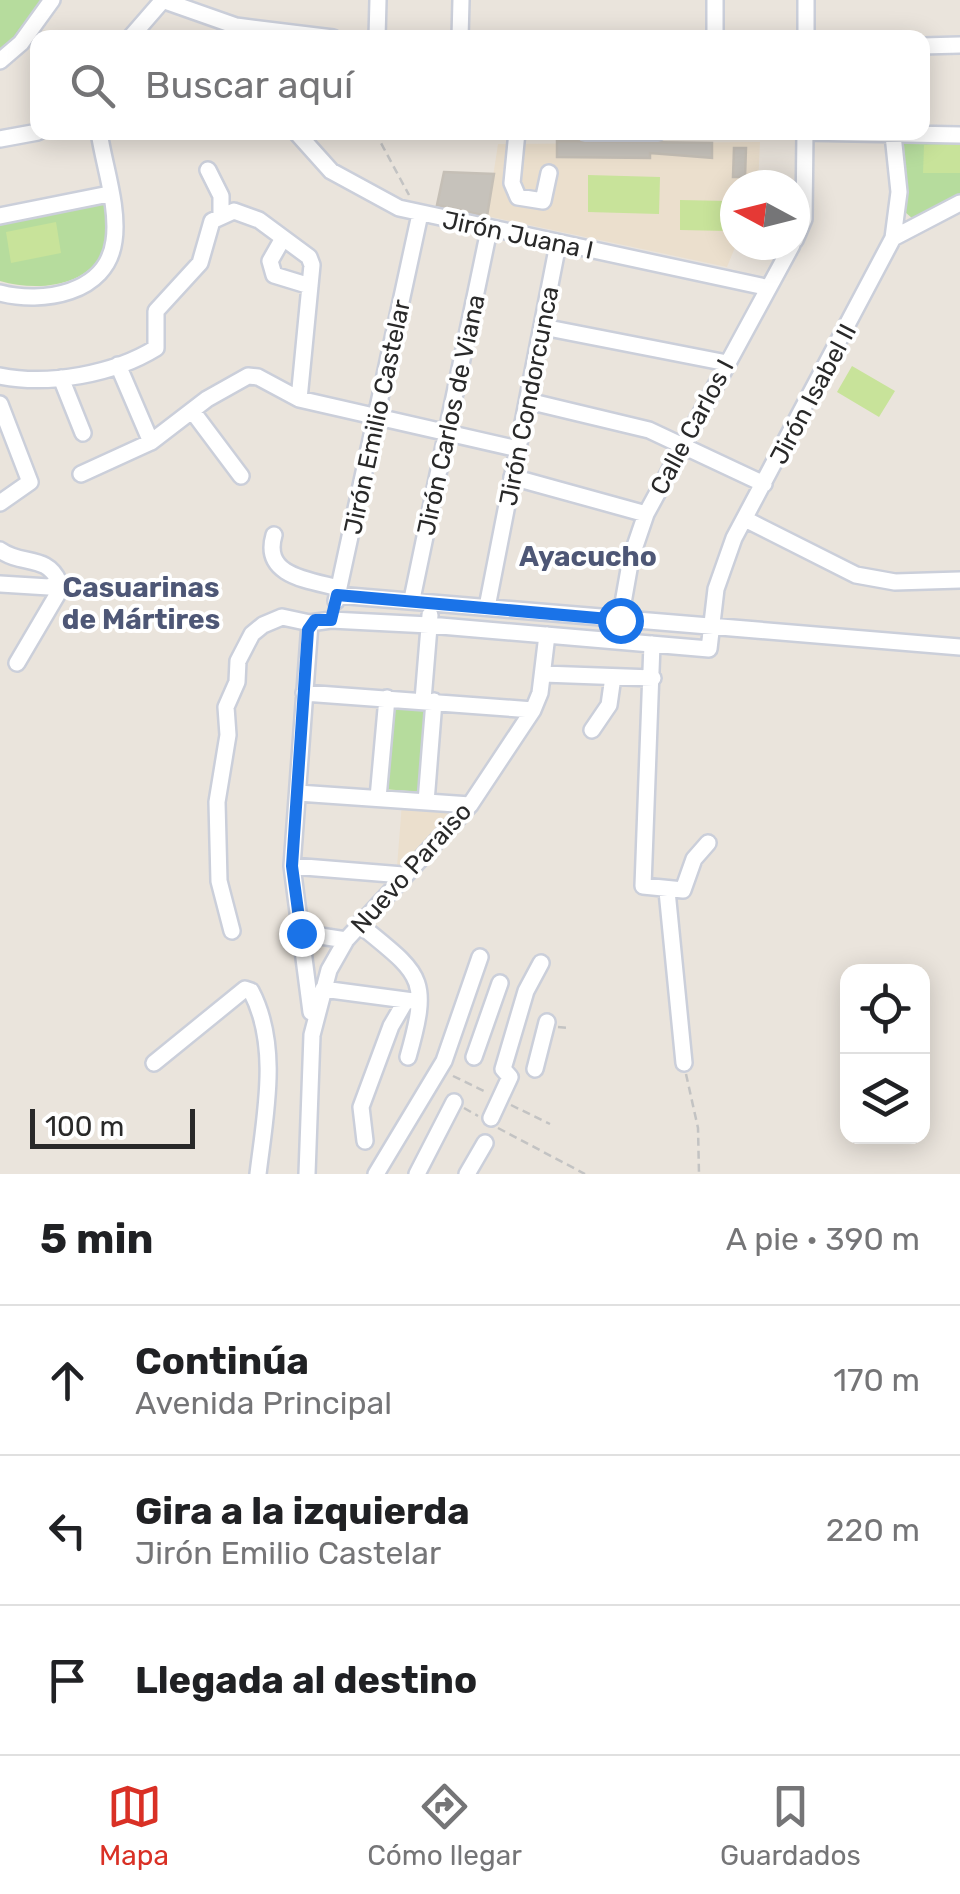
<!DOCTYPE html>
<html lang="es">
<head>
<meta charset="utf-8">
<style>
	:root { --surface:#fff; --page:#f2f2f2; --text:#202124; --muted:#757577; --line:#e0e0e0; --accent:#d93025 }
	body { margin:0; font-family:Rubik,sans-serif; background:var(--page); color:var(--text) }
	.controls { position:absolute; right:30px; bottom:30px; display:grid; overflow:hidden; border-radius:20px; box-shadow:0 5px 25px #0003 }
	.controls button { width:90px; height:90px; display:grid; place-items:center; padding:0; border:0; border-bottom:2px solid var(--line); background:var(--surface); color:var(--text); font:50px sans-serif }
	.compass { position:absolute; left:720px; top:170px; width:90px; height:90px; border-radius:50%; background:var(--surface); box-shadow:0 5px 25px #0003; rotate:277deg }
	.scale { position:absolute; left:30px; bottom:25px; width:165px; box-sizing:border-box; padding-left:10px; border:5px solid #292929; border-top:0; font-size:28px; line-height:35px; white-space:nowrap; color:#292929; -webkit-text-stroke:8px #fff; paint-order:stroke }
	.stop { position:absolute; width:30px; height:30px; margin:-22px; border:8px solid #1a73e8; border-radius:50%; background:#fff }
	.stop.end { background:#1a73e8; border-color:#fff; box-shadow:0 2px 10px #0008 }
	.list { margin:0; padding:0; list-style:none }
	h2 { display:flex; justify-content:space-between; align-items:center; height:130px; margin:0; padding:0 40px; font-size:42px }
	h2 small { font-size:32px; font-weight:400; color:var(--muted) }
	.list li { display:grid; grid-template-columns:65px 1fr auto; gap:30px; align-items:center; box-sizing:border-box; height:150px; padding:0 40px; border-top:2px solid var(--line) }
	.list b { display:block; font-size:38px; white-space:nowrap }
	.list p { margin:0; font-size:32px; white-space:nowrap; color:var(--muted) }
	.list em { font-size:32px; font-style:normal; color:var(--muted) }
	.icon { flex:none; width:55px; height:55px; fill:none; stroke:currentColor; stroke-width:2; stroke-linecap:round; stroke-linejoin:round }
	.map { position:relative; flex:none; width:960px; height:1174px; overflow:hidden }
	.search { position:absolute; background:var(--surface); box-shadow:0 5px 25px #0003; left:30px; right:30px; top:30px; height:110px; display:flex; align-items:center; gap:25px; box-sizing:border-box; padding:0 35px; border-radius:20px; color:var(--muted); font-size:38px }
	.sheet { height:580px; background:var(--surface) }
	nav { display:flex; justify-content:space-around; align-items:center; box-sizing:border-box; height:140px; border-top:2px solid var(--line); background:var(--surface); font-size:28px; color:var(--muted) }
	nav a { display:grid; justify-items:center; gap:5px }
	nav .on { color:var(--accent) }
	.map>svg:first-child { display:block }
	.education { fill:#ebdfcd }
	.green { fill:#b6dc9d }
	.pitch { fill:#c8e39a }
	.building { fill:#c6c2bb; stroke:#c5bfb6; stroke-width:2.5 }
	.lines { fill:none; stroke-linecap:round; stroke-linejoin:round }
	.minor-casing { stroke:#cbcfda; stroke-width:20 }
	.path { stroke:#c3c3c3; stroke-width:2.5; stroke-dasharray:8 5; stroke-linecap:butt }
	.minor { stroke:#fff; stroke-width:15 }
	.route { stroke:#1a73e8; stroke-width:12 }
	.labels { text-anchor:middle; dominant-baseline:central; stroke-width:8; stroke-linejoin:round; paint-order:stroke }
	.street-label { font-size:25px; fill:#292929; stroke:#fff }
	.neighbourhood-label { font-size:28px; font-weight:bold; fill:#4e5776; stroke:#fff }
</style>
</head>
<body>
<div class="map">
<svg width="960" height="1174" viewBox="0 0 960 1174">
	<rect width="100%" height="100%" fill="#eae4dc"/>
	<path class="education" d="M760,142L758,185H735L736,245L727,267L487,216L498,144Z
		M402,803L449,805L455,812L403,866L397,867Z"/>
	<path class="green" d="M0,0H47L19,40L0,56Z
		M960,137V197L913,219L905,212L904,143L906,139Z
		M104,199C113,211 111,223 108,237C98,286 41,293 0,281V219Z
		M391,700L429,704L422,792L383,789Z"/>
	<path class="pitch" d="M960,144V173H923L924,145Z
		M588,175L660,177L659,214L588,212Z
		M680,200L728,201V231L680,230Z
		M56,222L61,253L11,263L6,232Z
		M852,366L895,391L879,417L837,392Z"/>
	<path class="building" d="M557,141L712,143V158L650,153V158L557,157Z
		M734,148H746L745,177H733Z
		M444,172L494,174L487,216L437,205Z"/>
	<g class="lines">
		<defs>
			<path id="minor" d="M162,0L236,26L333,38
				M130,38L163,0
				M377,38L378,0
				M460,38L461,0
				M715,38V0
				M806,38V0
				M922,46L960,45
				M0,61L21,43L52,0
				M296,132L331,171L399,208L765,287
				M517,132L512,183L518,197L543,201L549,173
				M585,132H658
				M802,132L960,135
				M0,139L38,132
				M208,170L221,196V214
				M0,216L109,194
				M893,238L960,203
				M282,240L270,261L274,275L310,286
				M795,240L804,219L805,132
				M0,293C42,304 107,294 114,241C119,207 104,166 99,132
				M543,327L727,363
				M118,365L151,442
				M0,376C49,386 114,374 156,348V311L200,263L212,221L234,211L259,220L309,257L312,265L299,399
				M61,378L83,433
				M528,401L649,430L764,484
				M0,404L30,482L0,503
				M193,412L241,476
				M81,474L151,442L207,399L248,376L258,377L299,399L518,449
				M512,477L646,514
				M745,519L856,575L895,582L960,580
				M274,535C262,576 308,580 339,588
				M0,550C22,566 47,554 59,582
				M0,584L49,587L59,582
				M337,595L960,647
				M412,599L489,230
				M336,601L420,214
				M487,607L558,244
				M620,620L631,558L646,514L792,245
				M310,623L292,866L311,1012
				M652,644L643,886L683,890L694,859L708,843
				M17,663L57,595L59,582
				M543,674L653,678
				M304,693L533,710
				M423,700L430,615
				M592,730L609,705L613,677
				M298,793L470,805
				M378,798L387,698
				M426,802L434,701
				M292,866L403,875
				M667,891L684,1063
				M359,924C421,975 431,976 408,1057
				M232,931L219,881L217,802L228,735L226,707L237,682L238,661L252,634L263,625L282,617L310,623L331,620L429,625L709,649L716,589L734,538L893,238L899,192L893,135
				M301,933L346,940
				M323,989L413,1001
				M474,1057L500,983
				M154,1063L245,989L251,991C280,1046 265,1115 258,1174
				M535,1069L547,1022
				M491,1118L510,1077L503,1069L526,991L541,963
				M365,1141L361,1107L391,1026L405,1002
				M307,1174L312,1035L329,970L346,940L470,805L533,710L540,693L547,635
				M376,1174L444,1061L480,957
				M417,1174L454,1102
				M467,1174L485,1143"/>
		</defs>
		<use href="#minor" class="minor-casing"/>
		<path class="path" d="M375,132L409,195
			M558,1027L569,1028
			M686,1074L698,1128L699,1174
			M453,1076L486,1092
			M511,1105L550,1124
			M464,1108L478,1116
			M498,1128L585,1174"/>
		<use href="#minor" class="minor"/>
	</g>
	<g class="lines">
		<path class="route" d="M301,933L292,866L308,630L315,620H331L337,595L620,620"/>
	</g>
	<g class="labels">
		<g class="street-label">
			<text transform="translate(518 235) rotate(12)">Jirón Juana I</text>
			<text transform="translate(813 394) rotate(-62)">Jirón Isabel II</text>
			<text transform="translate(529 396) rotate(-79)">Jirón Condorcunca</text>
			<text transform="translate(451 415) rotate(-78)">Jirón Carlos de Viana</text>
			<text transform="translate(377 417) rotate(-78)">Jirón Emilio Castelar</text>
			<text transform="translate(692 427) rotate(-62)">Calle Carlos I</text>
			<text transform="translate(411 868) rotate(-48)">Nuevo Paraiso</text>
		</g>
		<g class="neighbourhood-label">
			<text x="588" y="556">Ayacucho</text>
			<text x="141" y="587">Casuarinas<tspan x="141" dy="32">de Mártires</tspan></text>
		</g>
	</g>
</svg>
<div class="controls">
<button><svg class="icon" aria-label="locate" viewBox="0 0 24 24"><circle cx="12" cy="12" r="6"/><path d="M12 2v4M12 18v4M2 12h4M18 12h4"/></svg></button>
<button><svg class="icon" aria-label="layers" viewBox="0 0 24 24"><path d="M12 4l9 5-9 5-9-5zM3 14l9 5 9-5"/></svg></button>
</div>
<svg class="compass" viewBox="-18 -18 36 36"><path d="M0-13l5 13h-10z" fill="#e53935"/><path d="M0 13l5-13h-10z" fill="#757577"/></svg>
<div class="scale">100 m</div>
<div class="stop" style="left:620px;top:620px"></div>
<div class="stop end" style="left:301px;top:933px"></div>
<div class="search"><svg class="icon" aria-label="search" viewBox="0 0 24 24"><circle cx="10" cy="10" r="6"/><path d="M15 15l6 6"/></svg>Buscar aquí</div>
</div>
<section class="sheet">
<h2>5 min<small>A pie · 390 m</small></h2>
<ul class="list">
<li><svg class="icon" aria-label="ahead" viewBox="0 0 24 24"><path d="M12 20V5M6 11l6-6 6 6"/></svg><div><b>Continúa</b><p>Avenida Principal</p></div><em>170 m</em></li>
<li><svg class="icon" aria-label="left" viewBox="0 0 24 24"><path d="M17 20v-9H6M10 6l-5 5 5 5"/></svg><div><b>Gira a la izquierda</b><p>Jirón Emilio Castelar</p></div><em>220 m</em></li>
<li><svg class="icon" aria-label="arrive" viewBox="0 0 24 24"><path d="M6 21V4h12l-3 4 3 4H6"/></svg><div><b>Llegada al destino</b></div></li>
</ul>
</section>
<nav>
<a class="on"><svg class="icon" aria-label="map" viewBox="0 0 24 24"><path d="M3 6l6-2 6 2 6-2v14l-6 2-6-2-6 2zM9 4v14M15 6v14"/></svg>Mapa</a>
<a><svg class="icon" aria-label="directions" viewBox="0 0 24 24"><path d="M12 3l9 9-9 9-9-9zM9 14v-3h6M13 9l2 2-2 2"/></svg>Cómo llegar</a>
<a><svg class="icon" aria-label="saved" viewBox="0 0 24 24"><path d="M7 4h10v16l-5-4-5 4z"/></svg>Guardados</a>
</nav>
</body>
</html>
